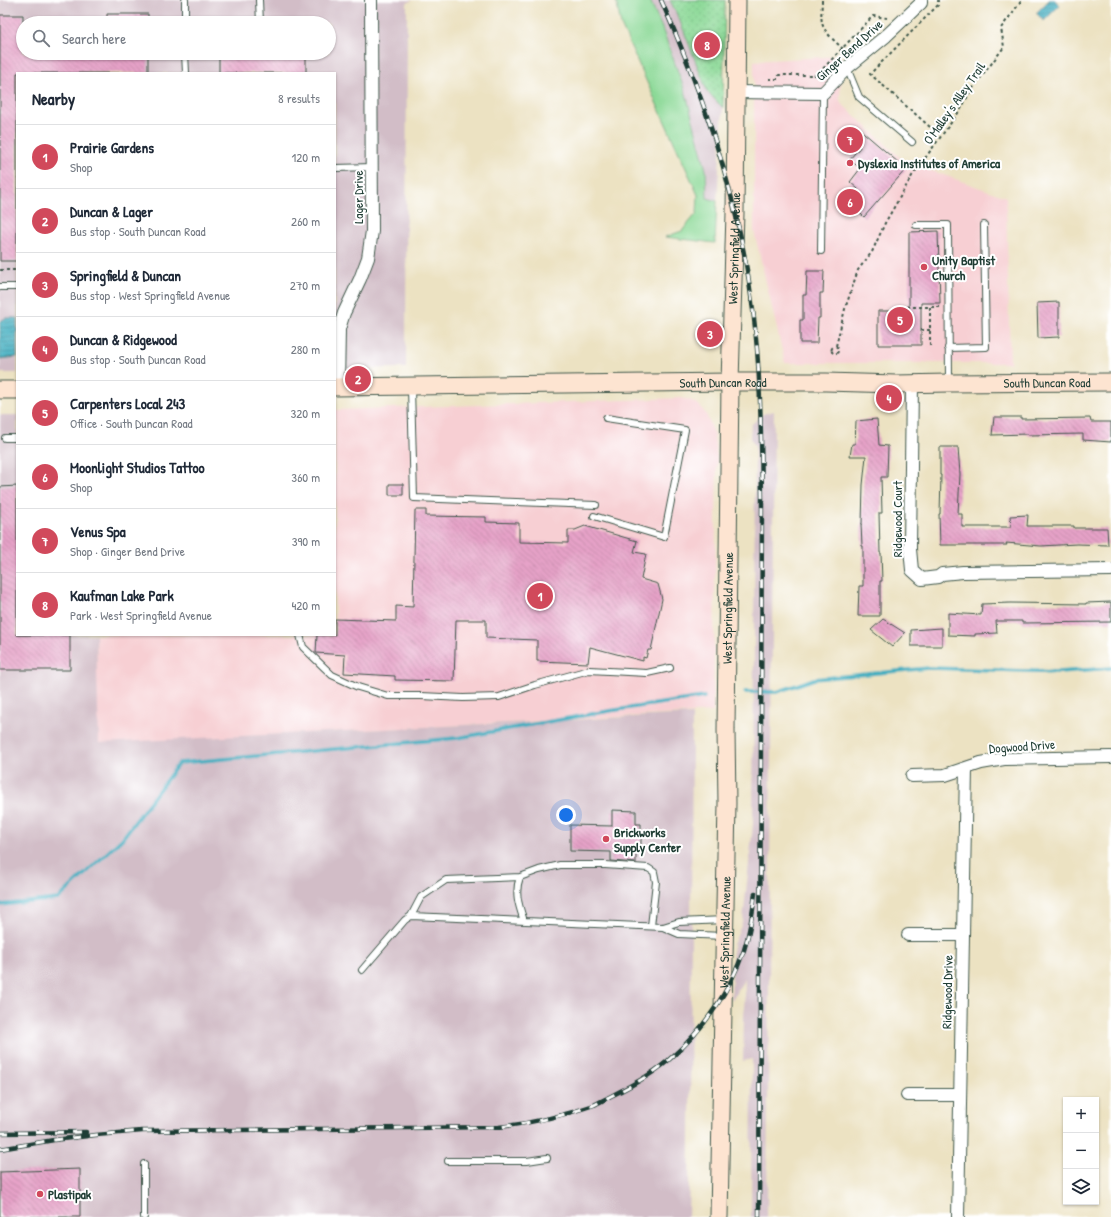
<!DOCTYPE html>
<html lang="en">
<head>
<meta charset="utf-8">
<style>
	:root { --surface:#fff; --page:#f6f6f7; --text:#1f2937; --muted:#747a83; --line:#e0e1e3; --accent:#d1495b }
	body { margin:0; font-family:"Patrick Hand",sans-serif; background:var(--page); color:var(--text) }
	.controls { position:absolute; right:12px; bottom:12px; display:grid; overflow:hidden; border-radius:0px; box-shadow:0 1px 3px #0004 }
	.controls button { width:36px; height:36px; display:grid; place-items:center; padding:0; border:0; border-bottom:1px solid var(--line); background:var(--surface); color:var(--text); font:20px sans-serif }
	.you { position:absolute; left:566px; top:815px; width:14px; height:14px; margin:-10px; border:3px solid #fff; border-radius:50%; background:#1a73e8; box-shadow:0 0 0 6px #1a73e833 }
	.badge { display:grid; place-items:center; width:26px; height:26px; border-radius:50%; background:var(--accent); color:#fff; font-size:13px; font-weight:700 }
	.pin { position:absolute; translate:-50% -50%; border:2px solid #fff; box-shadow:0 1px 4px #0006 }
	.list { margin:0; padding:0; list-style:none }
	h2 { display:flex; justify-content:space-between; align-items:center; height:52px; margin:0; padding:0 16px; font-size:17px }
	h2 small { font-size:13px; font-weight:400; color:var(--muted) }
	.list li { display:grid; grid-template-columns:26px 1fr auto; gap:12px; align-items:center; box-sizing:border-box; height:64px; padding:0 16px; border-top:1px solid var(--line) }
	.list b { display:block; font-size:15px; white-space:nowrap }
	.list p { margin:0; font-size:13px; white-space:nowrap; color:var(--muted) }
	.list em { font-size:13px; font-style:normal; color:var(--muted) }
	.icon { flex:none; width:22px; height:22px; fill:none; stroke:currentColor; stroke-width:2; stroke-linecap:round; stroke-linejoin:round }
	.map { position:relative; flex:none; width:1111px; height:1217px; overflow:hidden }
	.search { position:absolute; background:var(--surface); box-shadow:0 1px 3px #0004; left:16px; top:16px; width:320px; height:44px; display:flex; align-items:center; gap:10px; box-sizing:border-box; padding:0 14px; border-radius:22px; color:var(--muted); font-size:15px }
	.panel { position:absolute; background:var(--surface); box-shadow:0 1px 3px #0004; left:16px; top:72px; width:320px; height:564px; border-radius:0px }
	.map>svg:first-child { display:block }
	.built { fill:#f7cfd3 }
	.industrial { fill:#d2bdc7; fill-rule:evenodd }
	.grass { fill:#8cd997; stroke:#568b66 }
	.park { fill:url(#park-dots); stroke:#568b66 }
	.water { fill:url(#water-rules); stroke:#30757a }
	.lines { fill:none; stroke-linecap:round; stroke-linejoin:round }
	.stream { stroke:#41adc0; stroke-width:3.5 }
	.building { fill:url(#building-back-hatch) }
	.service-casing { stroke:#3e5649; stroke-width:8 }
	.minor-casing { stroke:#3e5649; stroke-width:14 }
	.secondary-casing { stroke:#3e5649; stroke-width:19 }
	.path { stroke:#3e5649; stroke-width:2; stroke-dasharray:3 3; stroke-linecap:butt }
	.service { stroke:#fff; stroke-width:6 }
	.minor { stroke:#fff; stroke-width:12 }
	.secondary { stroke:#fde4d1; stroke-width:17 }
	.rail-casing { stroke:#1f3d34; stroke-width:4.5 }
	.rail { stroke:#fff; stroke-width:3; stroke-dasharray:9; stroke-linecap:butt }
	.poi-dot { fill:#d1495b; stroke:#fff; stroke-width:1.5 }
	.labels { text-anchor:middle; dominant-baseline:central; stroke-width:4; stroke-linejoin:round; paint-order:stroke }
	.street-label { font-size:13px; fill:#1f3d34; stroke:#fff }
	.poi-label { font-size:13px; font-weight:bold; fill:#1f3d34; stroke:#fff; text-anchor:start }
</style>
</head>
<body>
<div class="map">
<svg width="1111" height="1217" viewBox="0 0 1111 1217">
	<defs>
		<pattern id="park-dots" width="8" height="8" patternUnits="userSpaceOnUse"><rect width="8" height="8" fill="#8cd997"/><path d="M2 2h.1M6 6h.1" fill="none" stroke="#78bb83" stroke-width="1.8" stroke-linecap="round"/></pattern>
		<pattern id="water-rules" width="6" height="5" patternUnits="userSpaceOnUse"><rect width="6" height="5" fill="#41adc0"/><path d="M0 2.5h6" fill="none" stroke="#368e9d"/></pattern>
		<pattern id="building-back-hatch" width="6" height="6" patternUnits="userSpaceOnUse"><rect width="6" height="6" fill="#e6a2c8"/><path d="M-1 5l2 2M0 0l6 6M5-1l2 2" fill="none" stroke="#ba85a3"/></pattern>
	</defs>
	<rect width="100%" height="100%" fill="#fff"/>
	<filter id="ink" filterUnits="userSpaceOnUse"><feTurbulence type="fractalNoise" baseFrequency=".025" numOctaves="2"/><feDisplacementMap in="SourceGraphic" scale="8" xChannelSelector="R" yChannelSelector="G"/><feConvolveMatrix kernelMatrix="1 2 1 2 8 2 1 2 1" color-interpolation-filters="sRGB"/></filter>
	<filter id="wash" filterUnits="userSpaceOnUse"><feTurbulence type="fractalNoise" baseFrequency=".012" numOctaves="4" result="noise"/><feDisplacementMap in="SourceGraphic" scale="16" xChannelSelector="R" yChannelSelector="G"/><feGaussianBlur stdDeviation="0.9" result="paint"/><feColorMatrix in="noise" values="0 0 0 0 0 0 0 0 0 0 0 0 0 0 0 0 0 1.4 0 .05"/><feComposite in="paint" operator="in"/></filter>
	<g filter="url(#wash)">
		<rect width="100%" height="100%" fill="#ece2c2"/>
		<path class="built" d="M841,56L840,102L904,161L1006,197L1010,363H785L754,231V61Z
			M681,398L690,400L699,405L706,414L713,431L717,457L713,712L98,744L96,635H335V410Z"/>
		<path class="industrial" d="M0,0H412L407,3L406,368L335,369V73H17V373H0ZM23,23H329V53H23Z
			M650,0H670L680,21L707,91L723,108L717,201L707,199L706,170L686,94L662,28Z
			M774,411L767,1217H751L752,1059L743,1061L745,978L731,1001L733,945L743,921L753,824L755,446L750,438L751,425L763,414Z
			M0,415H17V635H96L99,743L692,714L690,1143L688,1217H0Z"/>
		<path class="grass" d="M616,0H650L662,28L686,94L706,170L707,198L717,201L715,243L665,237L682,231L697,213L698,195L621,25Z"/>
		<path class="park" d="M670,0H725L723,108L707,91L680,21Z"/>
		<path class="water" d="M1049,0H1055L1060,5L1044,21L1036,13Z
			M6,318H17V357L0,359V321Z"/>
		<g class="lines">
			<path class="stream" d="M745,692H777L814,679L929,668L1059,672L1111,668
				M0,905L58,899L122,839L179,763L457,738L609,711L704,697"/>
		</g>
		<g id="blocks">
			<path class="building" d="M107,14H148V23H107Z
				M0,15H23V53H148V73H17V261H0Z
				M219,56H306V73H219Z
				M857,127L906,169L864,217L849,203L858,189L850,182L860,169L850,159L860,147L849,137Z
				M938,231L940,303H921V345H878V311H909V232Z
				M807,271H824L823,293H820V318H818L817,343H800V320H803V295H806Z
				M1059,302V337L1038,338L1037,303Z
				M994,417H1021V419L1090,418L1091,422H1111V442L1083,440V434L1028,435V434L992,435Z
				M877,419L879,445L888,446L887,477H881L882,513H879L880,553H881L882,581H880V616H858L859,586H863V546H862L861,524H862L863,485L866,456H850L852,444H855L856,421Z
				M940,447H958L960,474L958,514H962V527H1011L1010,516L1028,515L1027,526H1074V528H1107L1108,545L1077,544L1041,546L1006,543L1007,545H940L939,514H940L941,475H940Z
				M389,484H403V495H389Z
				M17,486V635H70V670H0V487Z
				M415,510H426V516L486,517V522L519,523V542L568,543V530H575L585,526L637,541L634,552L646,554L641,579L658,584L662,599L651,650H648L646,658L643,657V661L590,647L588,663L537,661V640L486,638V620H456L454,681L395,680V676L344,673L345,655L316,653L317,635H335V619L396,621V606L413,607Z
				M1111,602V622L1022,623V621H996L997,633L975,634V636L948,635V613L981,615L982,604L1010,603L1086,604V603Z
				M883,619L905,633L892,647L871,630Z
				M942,628V646H911V630Z
				M612,810L636,811V824H641V852H636V863L611,861V852L570,851V825L612,826Z
				M80,1169V1217H0V1172Z"/>
		</g>
	</g>
	<g filter="url(#ink)">
		<use href="#blocks" fill-opacity="0" stroke="#3e5649" stroke-width="1"/>
		<g class="lines">
			<defs>
				<path id="service" d="M185,0V23
					M259,0L260,23
					M185,53L186,73
					M847,68L859,97L912,142
					M336,168L372,167
					M916,225H948L949,383
					M821,251L823,93
					M0,287H17
					M948,348L986,347L984,225
					M411,388L414,498L596,505
					M5,438H17
					M594,516L664,537L685,430L606,418
					M300,635L303,647L332,675L358,687L388,696H421L463,698L499,697L535,685L589,670L647,673L670,668
					M411,916L421,897L446,880L520,877
					M524,921C519,906 514,893 520,877L539,870L560,865H605L648,868L654,872L656,882L651,926
					M663,927L679,934L723,936
					M362,970L405,920L411,916L663,927L679,922L724,920
					M448,1161H527L547,1158
					M144,1164V1217"/>
				<path id="minor" d="M735,92L823,93L847,68L886,36L921,3V0
					M912,384L910,549L912,570L922,579L938,577L942,574L963,572L1111,570
					M338,387L339,329L344,313L360,279L368,258L372,231L371,0
					M912,776L945,775L981,763L1004,759L1111,757
					M908,935H962
					M907,1095H960
					M958,1217L966,768"/>
				<g id="secondary">
					<path id="s1" d="M335,387L730,382H826L896,384L949,383L1111,382"/>
					<path d="M0,390H17"/>
					<path id="s2" d="M719,1217L727,803L726,730L730,382L735,213L737,0"/>
				</g>
			</defs>
			<use href="#service" class="service-casing"/>
			<use href="#minor" class="minor-casing"/>
			<use href="#secondary" class="secondary-casing"/>
			<path class="path" d="M822,0C822,8 820,18 823,26C827,35 836,42 843,49
				M769,79H778L779,75H817L873,16L887,18
				M930,127L870,74L938,5V0
				M0,270H17
				M930,307V348
				M899,311V307H940
				M921,330H930
				M836,346L845,309L858,270L872,252L885,223L912,176L961,109L970,92L1004,47L1001,28L1022,0
				M831.5 350a3.5 3.5 0 1 1 7 0a3.5 3.5 0 1 1-7 0Z"/>
			<use href="#service" class="service"/>
			<use href="#minor" class="minor"/>
			<use href="#secondary" class="secondary"/>
			<defs>
				<path id="rail" d="M661,0C705,98 740,203 753,310C761,373 761,435 762,498L759,1217
					M0,1133L86,1132
					M0,1149L54,1140L96,1135L142,1131L499,1127C532,1123 563,1116 594,1105C600,1102 607,1098 613,1095C633,1085 655,1073 672,1057C704,1029 730,991 744,950C750,931 753,912 755,893"/>
			</defs>
			<use href="#rail" class="rail-casing"/>
			<use href="#rail" class="rail"/>
		</g>
	</g>
	<g class="poi-dot">
		<circle cx="850" cy="163" r="4"/>
		<circle cx="924" cy="267" r="4"/>
		<circle cx="606" cy="839" r="4"/>
		<circle cx="40" cy="1194" r="4"/>
	</g>
	<g class="labels">
		<g class="street-label">
			<text transform="translate(849 50) rotate(-42)">Ginger Bend Drive</text>
			<text transform="translate(954 103) rotate(-55)">O'Malley's Alley Trail</text>
			<text transform="translate(358 197) rotate(-90)">Lager Drive</text>
			<text stroke="none"><textPath href="#s2" startOffset="969">West Springfield Avenue</textPath></text>
			<text stroke="none"><textPath href="#s1" startOffset="712">South Duncan Road</textPath></text>
			<text stroke="none"><textPath href="#s1" startOffset="388">South Duncan Road</textPath></text>
			<text transform="translate(897 519) rotate(-90)">Ridgewood Court</text>
			<text stroke="none"><textPath href="#s2" startOffset="609">West Springfield Avenue</textPath></text>
			<text transform="translate(1022 746) rotate(-4)">Dogwood Drive</text>
			<text stroke="none"><textPath href="#s2" startOffset="285">West Springfield Avenue</textPath></text>
			<text transform="translate(947 992) rotate(-89)">Ridgewood Drive</text>
		</g>
		<g class="poi-label">
			<text x="858" y="163">Dyslexia Institutes of America</text>
			<text x="932" y="260">Unity Baptist<tspan x="932" dy="15">Church</tspan></text>
			<text x="614" y="832">Brickworks<tspan x="614" dy="15">Supply Center</tspan></text>
			<text x="48" y="1194">Plastipak</text>
		</g>
	</g>
</svg>
<div class="controls">
<button>+</button>
<button>−</button>
<button><svg class="icon" aria-label="layers" viewBox="0 0 24 24"><path d="M12 4l9 5-9 5-9-5zM3 14l9 5 9-5"/></svg></button>
</div>
<div class="you"></div>
<div class="pin badge" style="left:540px;top:596px">1</div>
<div class="pin badge" style="left:358px;top:379px">2</div>
<div class="pin badge" style="left:710px;top:334px">3</div>
<div class="pin badge" style="left:889px;top:398px">4</div>
<div class="pin badge" style="left:900px;top:320px">5</div>
<div class="pin badge" style="left:850px;top:202px">6</div>
<div class="pin badge" style="left:850px;top:140px">7</div>
<div class="pin badge" style="left:707px;top:45px">8</div>
<div class="search"><svg class="icon" aria-label="search" viewBox="0 0 24 24"><circle cx="10" cy="10" r="6"/><path d="M15 15l6 6"/></svg>Search here</div>
<section class="panel">
<h2>Nearby<small>8 results</small></h2>
<ul class="list">
<li><span class="badge">1</span><div><b>Prairie Gardens</b><p>Shop</p></div><em>120 m</em></li>
<li><span class="badge">2</span><div><b>Duncan &amp; Lager</b><p>Bus stop · South Duncan Road</p></div><em>260 m</em></li>
<li><span class="badge">3</span><div><b>Springfield &amp; Duncan</b><p>Bus stop · West Springfield Avenue</p></div><em>270 m</em></li>
<li><span class="badge">4</span><div><b>Duncan &amp; Ridgewood</b><p>Bus stop · South Duncan Road</p></div><em>280 m</em></li>
<li><span class="badge">5</span><div><b>Carpenters Local 243</b><p>Office · South Duncan Road</p></div><em>320 m</em></li>
<li><span class="badge">6</span><div><b>Moonlight Studios Tattoo</b><p>Shop</p></div><em>360 m</em></li>
<li><span class="badge">7</span><div><b>Venus Spa</b><p>Shop · Ginger Bend Drive</p></div><em>390 m</em></li>
<li><span class="badge">8</span><div><b>Kaufman Lake Park</b><p>Park · West Springfield Avenue</p></div><em>420 m</em></li>
</ul>
</section>
</div>
</body>
</html>
